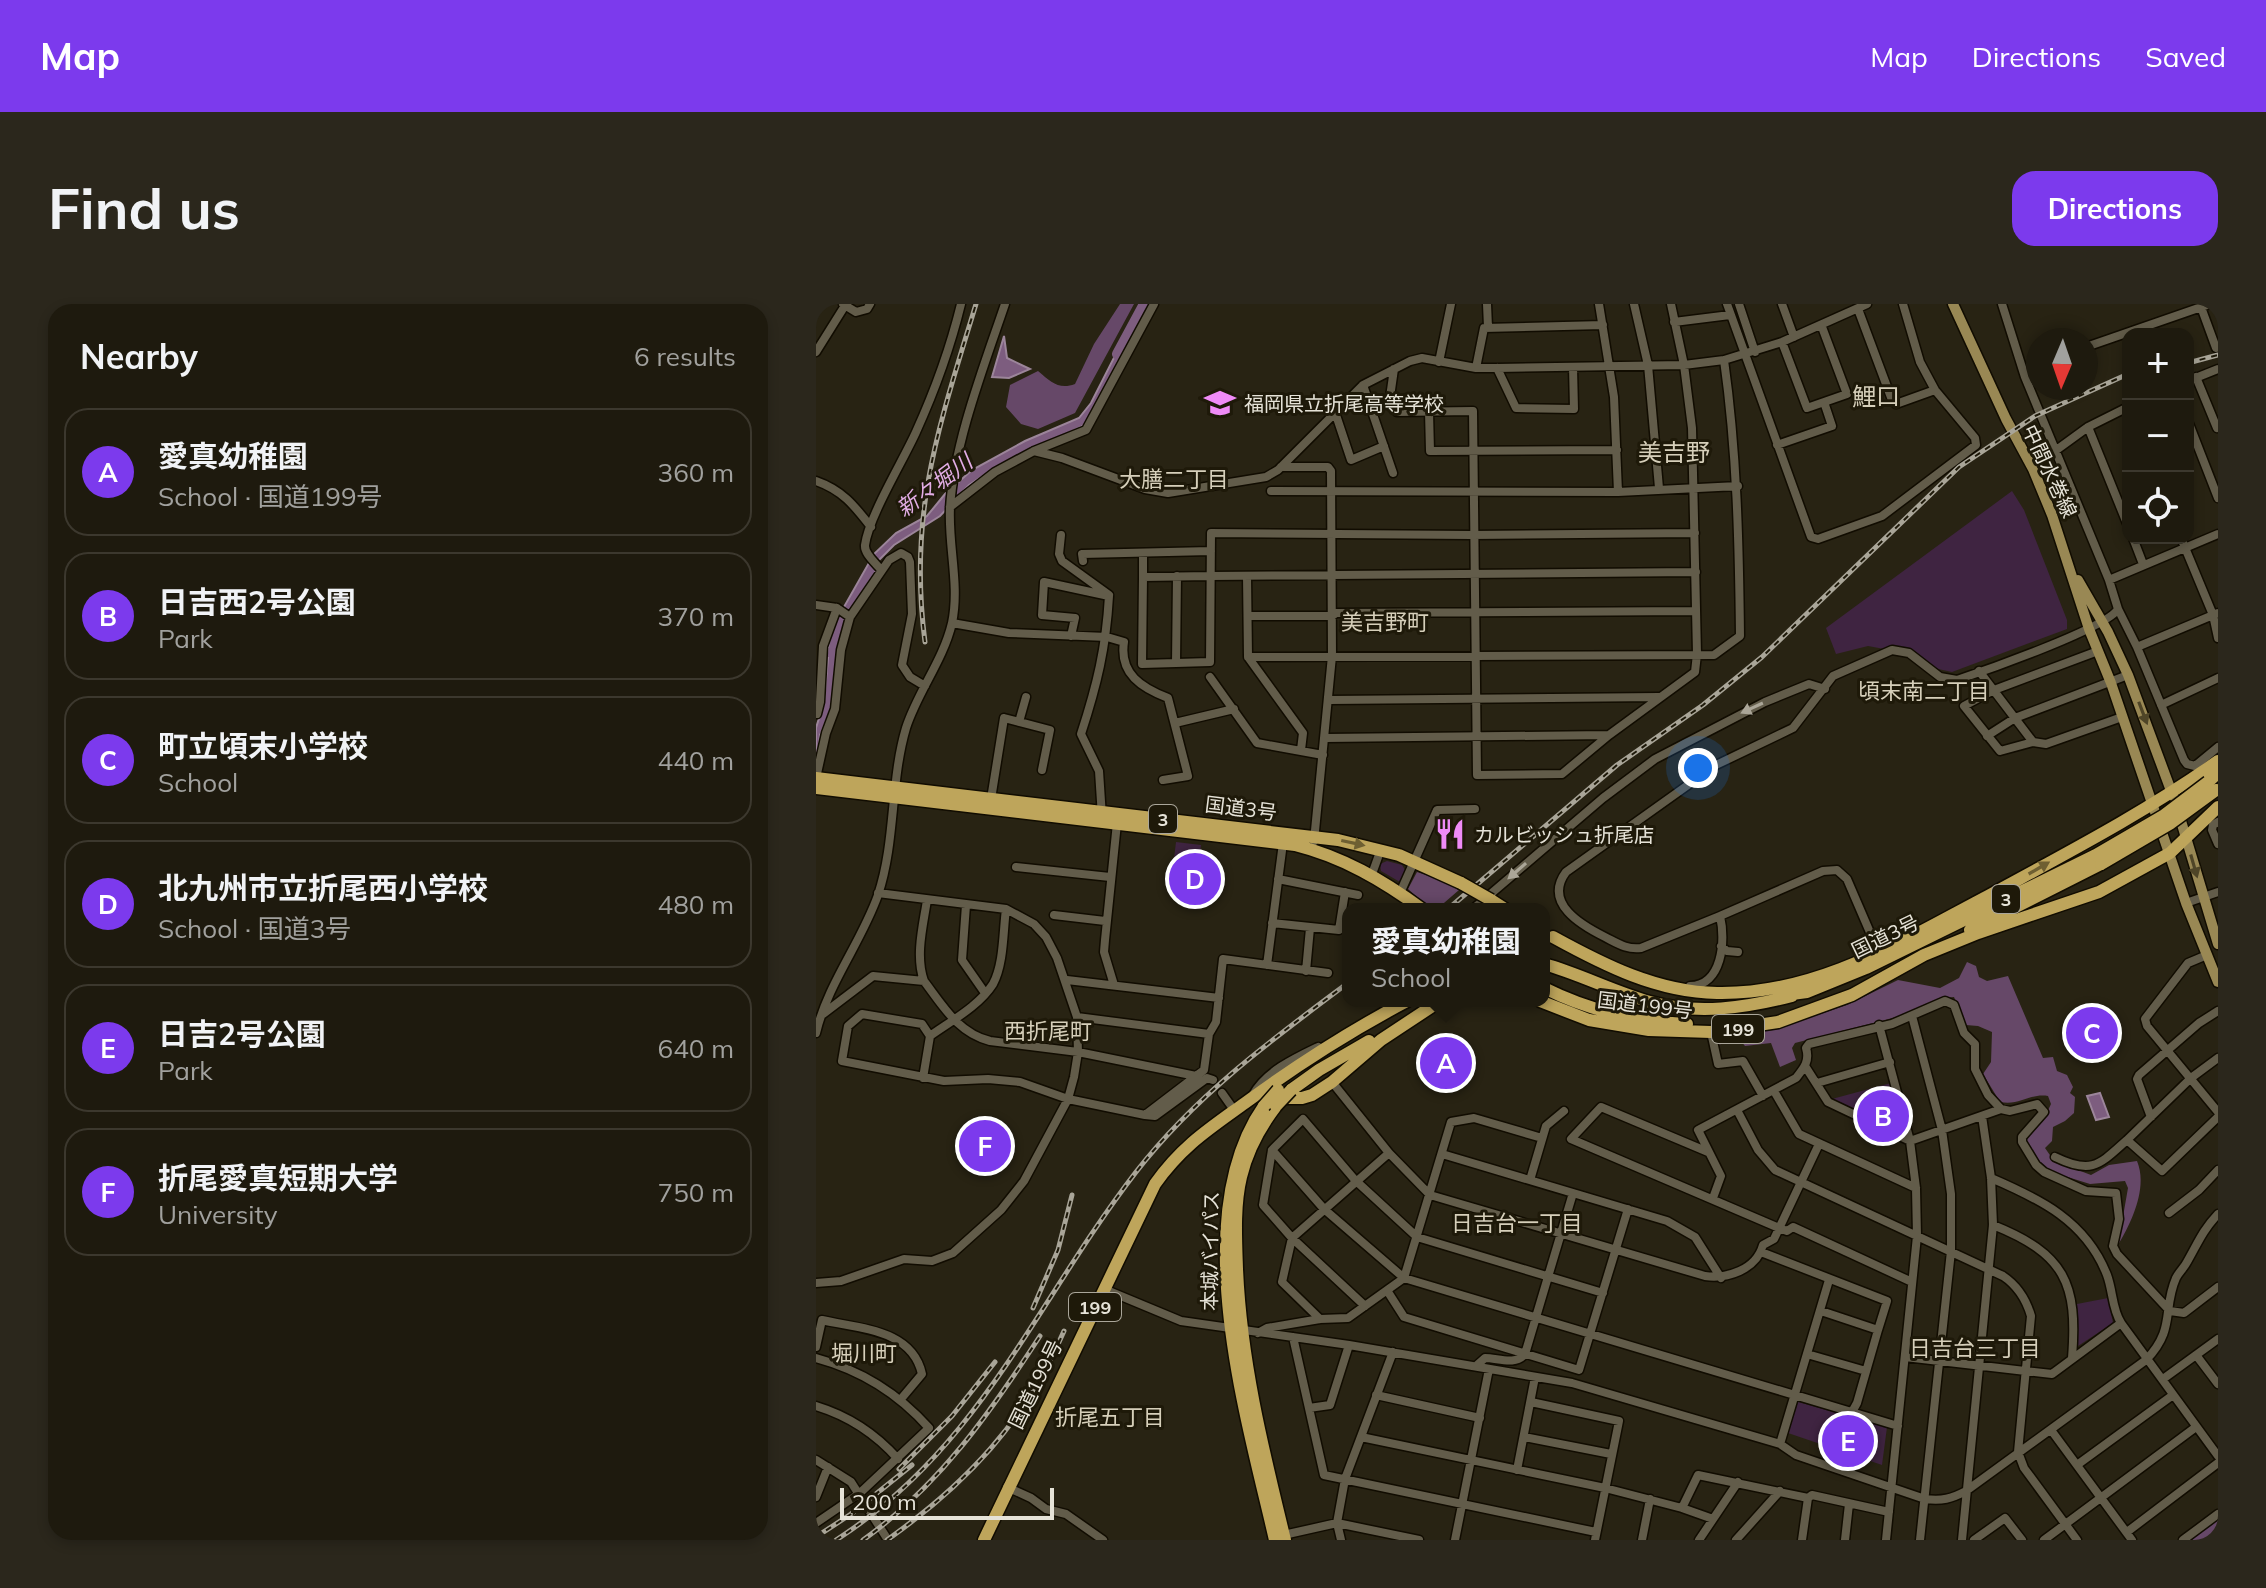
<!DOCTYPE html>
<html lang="en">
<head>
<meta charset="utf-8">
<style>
	:root { --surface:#1e1a0e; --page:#2b271c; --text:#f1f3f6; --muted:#a1a19e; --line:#3c382e; --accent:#7c3aed }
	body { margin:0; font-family:Mulish,"Noto Sans JP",sans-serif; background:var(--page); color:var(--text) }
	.controls { position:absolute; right:24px; top:24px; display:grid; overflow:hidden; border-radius:16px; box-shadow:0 4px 12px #0003 }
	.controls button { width:72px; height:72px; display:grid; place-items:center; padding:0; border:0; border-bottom:2px solid var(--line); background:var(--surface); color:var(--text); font:40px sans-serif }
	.compass { position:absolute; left:1210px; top:24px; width:72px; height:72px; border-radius:50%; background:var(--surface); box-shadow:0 4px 12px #0003; rotate:182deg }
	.scale { position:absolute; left:24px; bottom:20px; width:214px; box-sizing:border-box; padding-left:8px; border:4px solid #e6e3d8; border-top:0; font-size:22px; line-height:28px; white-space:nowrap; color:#e6e3d8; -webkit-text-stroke:6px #1e1909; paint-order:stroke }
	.you { position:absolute; left:882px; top:464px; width:28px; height:28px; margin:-20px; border:6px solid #fff; border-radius:50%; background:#1a73e8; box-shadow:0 0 0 12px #1a73e833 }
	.badge { display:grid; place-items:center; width:52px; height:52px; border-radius:50%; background:var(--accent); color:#fff; font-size:26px; font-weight:700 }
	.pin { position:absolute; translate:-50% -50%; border:4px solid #fff; box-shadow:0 2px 8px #0006 }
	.popup { position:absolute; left:526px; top:599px; width:208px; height:104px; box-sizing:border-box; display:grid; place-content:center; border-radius:16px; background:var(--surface); filter:drop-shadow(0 2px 6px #0005); font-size:26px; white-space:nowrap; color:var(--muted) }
	.popup b { font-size:30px; color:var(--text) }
	.popup::after { content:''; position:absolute; left:50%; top:100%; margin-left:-16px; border:16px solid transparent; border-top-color:var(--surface) }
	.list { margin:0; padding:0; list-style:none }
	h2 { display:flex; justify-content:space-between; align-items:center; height:104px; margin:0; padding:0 32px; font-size:34px }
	h2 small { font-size:26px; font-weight:400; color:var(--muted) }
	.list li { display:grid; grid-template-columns:52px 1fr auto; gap:24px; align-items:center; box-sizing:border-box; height:128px; margin:0 16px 16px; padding:0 16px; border:2px solid var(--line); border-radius:24px }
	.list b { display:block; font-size:30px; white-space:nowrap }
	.list p { margin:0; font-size:26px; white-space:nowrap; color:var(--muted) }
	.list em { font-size:26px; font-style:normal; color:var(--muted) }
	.icon { flex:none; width:44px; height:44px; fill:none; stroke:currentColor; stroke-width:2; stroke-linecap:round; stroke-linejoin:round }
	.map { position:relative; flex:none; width:1402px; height:1236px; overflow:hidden; border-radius:24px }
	header { display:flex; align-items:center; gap:48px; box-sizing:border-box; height:112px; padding:0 40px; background:var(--accent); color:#fff }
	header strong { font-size:38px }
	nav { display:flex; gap:44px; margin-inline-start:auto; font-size:28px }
	.intro { display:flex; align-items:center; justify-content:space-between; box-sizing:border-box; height:192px; padding:0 48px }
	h1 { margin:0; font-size:56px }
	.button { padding:20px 36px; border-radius:24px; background:var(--accent); color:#fff; font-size:28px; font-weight:700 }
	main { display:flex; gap:48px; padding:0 48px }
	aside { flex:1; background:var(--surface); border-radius:24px; box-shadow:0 4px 12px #0003 }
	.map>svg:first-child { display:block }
	.green { fill:#3f2441 }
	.forest { fill:#664868 }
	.water { fill:#7d5d7f; stroke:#9c859a; stroke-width:2 }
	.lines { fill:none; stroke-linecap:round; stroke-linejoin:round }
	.river { stroke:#7d5d7f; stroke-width:12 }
	.minor-casing { stroke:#110c01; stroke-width:11 }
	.major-casing { stroke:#110c01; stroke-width:13 }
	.highway-casing { stroke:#110c01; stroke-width:15 }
	.minor { stroke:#625c4a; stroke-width:8 }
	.major { stroke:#998854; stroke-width:10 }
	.highway { stroke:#bea55b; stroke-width:12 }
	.rail-casing { stroke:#a9a598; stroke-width:5 }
	.rail { stroke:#1e1909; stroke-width:2; stroke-dasharray:6; stroke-linecap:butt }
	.highway-bridge-casing { stroke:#110c01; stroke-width:15; stroke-linecap:butt }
	.highway-bridge { stroke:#bea55b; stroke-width:12 }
	.oneway { fill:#aba698 }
	.oneway2 { fill:#4f4527 }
	.oneway3 { fill:#6e5f32 }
	.labels { text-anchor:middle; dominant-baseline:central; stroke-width:6; stroke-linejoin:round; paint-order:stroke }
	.shield { fill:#1e1909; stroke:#aaa69a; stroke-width:2 }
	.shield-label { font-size:18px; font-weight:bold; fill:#e6e3d8 }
	.poi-label { font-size:20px; fill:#e6e3d8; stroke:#1e1909; text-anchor:start }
	.street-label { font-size:20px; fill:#e6e3d8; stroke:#1e1909 }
	.neighbourhood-label { font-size:22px; fill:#d6cfba; stroke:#1e1909 }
	.water-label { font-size:22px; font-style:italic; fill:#e2ade5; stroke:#1e1909 }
	.quarter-label { font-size:24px; fill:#d6cfba; stroke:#1e1909 }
</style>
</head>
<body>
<header>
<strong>Map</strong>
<nav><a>Map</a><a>Directions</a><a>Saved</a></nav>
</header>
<div class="intro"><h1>Find us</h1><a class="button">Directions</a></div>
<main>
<aside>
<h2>Nearby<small>6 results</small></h2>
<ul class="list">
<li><span class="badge">A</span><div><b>愛真幼稚園</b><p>School · 国道199号</p></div><em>360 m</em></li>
<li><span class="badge">B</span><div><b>日吉西2号公園</b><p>Park</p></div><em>370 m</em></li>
<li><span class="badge">C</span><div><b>町立頃末小学校</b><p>School</p></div><em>440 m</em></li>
<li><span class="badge">D</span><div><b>北九州市立折尾西小学校</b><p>School · 国道3号</p></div><em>480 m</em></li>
<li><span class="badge">E</span><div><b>日吉2号公園</b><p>Park</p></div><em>640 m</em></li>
<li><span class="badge">F</span><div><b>折尾愛真短期大学</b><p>University</p></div><em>750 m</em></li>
</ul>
</aside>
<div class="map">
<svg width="1402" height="1236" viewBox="0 0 1402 1236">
	<rect width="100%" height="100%" fill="#282313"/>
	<path class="green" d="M1196,187L1208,206L1251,316V325L1136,368L1104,361L1079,347L1052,342L1020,350L1010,324Z
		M360,538L385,541L381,574L356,571Z
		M571,557L586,561L589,566L584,578L565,567L564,560Z
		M1075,779L1086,829L1016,795Z
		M1292,994L1297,1019L1262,1042L1261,1000Z
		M982,1098L1071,1123L1066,1161L972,1129Z"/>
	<path class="forest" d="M304,0H318L259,109L222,125L205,120L190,103L194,81L222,67C235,78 243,86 259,80L278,40Z
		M601,568L628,577L643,586L621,605H615L592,585Z
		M1151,658L1160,662L1163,673L1171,677L1192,672L1227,754L1237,753L1241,767L1251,771L1257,783L1254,789L1259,793L1258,809L1249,817L1237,823L1236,837L1229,844L1238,857L1275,871L1293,861L1321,857C1332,883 1316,918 1302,941L1312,884L1309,877L1274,880L1229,866L1210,836L1211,831L1227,817L1235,800L1232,792C1214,789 1204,802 1184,798L1167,770L1175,758L1176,728L1162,722L1150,721L1138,693L1126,694L1088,711L979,739L976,744L980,756L964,763L955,739L929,742L924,736L896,742L894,734L957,726L1031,701L1082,676L1124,684L1143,674Z
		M1402,1216V1236H1376L1378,1233Z"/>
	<path class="water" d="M188,32L191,54L214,65L193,74L176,73Z
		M308,34L312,37L271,120L176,166L153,181L124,212L78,241L62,257L60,267L35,305L15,405L4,431L0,460V424L8,398L12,354H10L16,324L58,250L80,229L111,212L129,190L156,166L209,137L263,114L275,99Z
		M1284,789L1293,813L1280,816L1271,792Z"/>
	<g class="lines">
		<path class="river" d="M302,50L329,0"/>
		<defs>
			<path id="minor" d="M27,0L40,8L51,5L54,0
				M671,0L672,23
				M783,0L798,93L802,188
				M818,0L832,61L843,184
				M911,0L995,233L1002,235L1066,212L1160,141L1159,134L1119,86L1104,58L1087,0
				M923,0L939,48
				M966,0L978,33
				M1186,0L1209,73L1222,66
				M1385,3L1400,44
				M1042,5L1076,96L1080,100L1119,86
				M858,18L914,11
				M966,38L991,104L1031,90L1006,23
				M1270,43L1394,0
				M0,48L30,0
				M623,58L635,0
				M660,64L668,24L787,21
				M681,64L700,104L758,105L757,63
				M578,65L574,93L581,108L657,107L661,471L746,470L793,431L879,368L881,350L876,124L868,61L855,0
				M1380,73L1401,124
				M1372,77L1402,65
				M547,81L577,169
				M519,108L535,156L568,142
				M613,108L614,147L801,146
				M1372,117L1402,194
				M1272,123L1312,222
				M961,141L1016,122L1008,98
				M218,147L246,154L329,185L352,189L450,173L462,166L547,81L594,57L606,54L660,64H681L868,61L908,56L966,38L1051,0
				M1239,147L1272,123L1312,103
				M465,163H512L515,167L516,352L498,537
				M0,177C26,186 38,201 55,223
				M455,187L802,188L922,182
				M134,203L179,168L218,147L270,126L338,0
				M879,229L656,231L395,229L394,358L326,360L327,273L395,272L880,268
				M245,231L243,250L246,257L293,291
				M1317,234L1327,260
				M1365,234L1397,311L1402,334
				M267,257L266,250L395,247
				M65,266C60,259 48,250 49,241C53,212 87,157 100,128C119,86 134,45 145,0
				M431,272L432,353L487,429L485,446
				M327,273V249
				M1293,276L1402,230
				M0,301L21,304L34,313
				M1302,305L1321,343L1368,456L1371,460L1379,462L1402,443
				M432,312H516L520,309L880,307
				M136,319L193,329L291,333L308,338C303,370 326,384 352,394L372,472L347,476
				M255,332L259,314L226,311L228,278L293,292C290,344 281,381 265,430L283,467L286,513
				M1321,343L1402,309
				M1282,347L1178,386L1148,402L1184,447L1217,438L1230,440L1306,413
				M432,353L898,351L924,332C923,239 921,148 908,56
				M360,359L361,272
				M1163,367L1217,438
				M394,373L441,439L507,451
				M513,396L843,393
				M1345,401L1402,374
				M1,410L4,398L7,342L21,304
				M203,418L210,393
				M359,419L418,405
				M1171,432L1199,414L1312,371
				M510,434L792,431
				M0,474L10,429L19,405L25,346L34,313L73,256L85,249L92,253L94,258L96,310L86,361L94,373L109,382
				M175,495L188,414L234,426L226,466
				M1402,518L1397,521L1396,526L1402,540
				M200,563L294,573
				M556,570L565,545
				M462,575L542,591
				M584,589L621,506L659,505
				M111,596C107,622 99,652 108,677C127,702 142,729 174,737L262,748L380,772
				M1370,599L1402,588
				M150,601L146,656L169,689
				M657,605L787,494L839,455L949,398L993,380L1009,385
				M238,611L289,617
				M904,612L825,644C811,646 801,639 789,633C765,621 727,599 750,568L900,461L977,424L1017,372L1076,346L1093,349L1124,373L1141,376C1168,367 1291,324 1302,305L1293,276L1209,73
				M456,619L523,626L529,588
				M905,642L911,647L922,648
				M1391,651L1372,659L1329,715L1331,722L1402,808
				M451,661L467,539
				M490,667L494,624
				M251,676L403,694
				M298,681L288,648L289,636L301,519
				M874,682C906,682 910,637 904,612L1007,567L1021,566L1031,575L1059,640
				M7,710L57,672L108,677
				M1096,712L1126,826L1135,890V947L1104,1236
				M261,713L393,730
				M1063,721L1094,837L1100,884L1101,932L1070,1236
				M895,728L902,760L927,757L947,792
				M0,729C12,679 45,639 62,591C80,537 74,478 90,424C102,387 127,357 136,319C144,281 132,242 134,204C138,139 168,62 189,0
				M114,732L106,720L46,710L32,722L26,757L128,777L172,775L204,778L252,795L329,811L388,766L393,730L400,718L407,655L512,669
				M989,762L1012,798L1094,837L1185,805L1194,807L1221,800L1228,808L1206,833V838L1220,861L1228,868L1270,887L1300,889L1303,915L1297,942L1301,950L1354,1007L1368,1009L1402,983
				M107,774L114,732C135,717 163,702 177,680C188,660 187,627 190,605
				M516,778L573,849L614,891L889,972C911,975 940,966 947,941L958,935L1003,840
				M1001,779L1074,758
				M958,787L983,830L1100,884
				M406,789L418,806
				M437,791C449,768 479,754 502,743
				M921,806L942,846L959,866L1187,972C1202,982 1210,995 1215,1012L1202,1148L1208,1164L1261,1236
				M329,811L339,812L391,774L397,776
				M1335,813L1321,775L1323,771L1383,719L1402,707
				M1311,836L1375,774L1402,754
				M456,846L508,905L588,974L1082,1122
				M892,848L785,803L755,835L963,924L971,927L977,923L1096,978
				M626,850L851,917L879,933L905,974
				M1239,853C1276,871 1283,861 1311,836L1346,867L1402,813
				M1175,874C1224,895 1270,917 1291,971C1297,987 1296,1005 1305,1019L1402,1152
				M714,876L730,822L748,807
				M897,894L905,872L882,826L980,774C988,764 994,757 990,744L993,740L1076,720L1129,697L1138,701L1148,729L1159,740V765L1172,791L1185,805
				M1353,909L1383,886L1402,866
				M1177,921C1249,950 1262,979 1256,1054
				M945,948L1071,997L1062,1026
				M0,979L25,977L88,955L116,957L137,949L185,906L208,877L252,795L258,773L262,748L261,713L241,654L230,633L218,620L190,605L62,589
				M288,985L365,1017L533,1041L756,1079L964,1140L980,1151L1109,1195C1126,1197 1135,1195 1150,1187L1330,1056C1360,1025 1346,1006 1360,974C1363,968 1368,964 1371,958C1382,939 1386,927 1402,910
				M572,988L588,1013L763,1066L812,905
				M549,1002L476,934L447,901L456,846L487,815L539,876L601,933L787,989
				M1005,1007L1062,1026L1041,1099L1036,1108
				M504,1015L466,978L476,934L573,849
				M442,1029L451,1024L504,1015L532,1014L588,974L635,818L658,814L726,834
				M477,1033L508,1171L780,1228
				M0,1043L6,1016C44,1025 96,1025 106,1070L85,1095
				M991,1050L1050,1067
				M1380,1051L1402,1080
				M1089,1053L1236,1070L1305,1019
				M0,1054C45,1066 82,1089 113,1124L44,1189L0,1219
				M660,1062L669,1054C682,1054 699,1062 709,1050L757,889
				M1347,1075L1402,1035
				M560,1091L664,1114
				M715,1098L803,1117L779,1236
				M0,1102C33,1112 59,1129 82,1155
				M493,1104L514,1101L533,1041
				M1235,1126L1316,1236
				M545,1133L789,1184L866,1204L897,1215
				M708,1133L795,1150
				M964,1140L1013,976
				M0,1156L35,1178L72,1236
				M1261,1161L1357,1091
				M701,1166L719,1073
				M191,1183L215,1194L230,1205L250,1210L287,1236
				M0,1193L12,1163
				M866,1204L882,1171L992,1194L996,1191L1073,1208
				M1311,1228L1402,1159
				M463,1232L521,1219L603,1236
				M525,1236L521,1219L529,1175L577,1048
				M639,1236L673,1065
				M826,1236L834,1195
				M883,1236L922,1178
				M920,1236L964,1187
				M986,1236L992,1194
				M1029,1236L1033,1200
				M1146,1236L1177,921L1175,874L1166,812
				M1158,1236L1189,1214L1206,1236
				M1228,1236L1380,1123
				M1367,1236L1402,1210"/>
			<path id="major" d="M1137,0L1190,115L1217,165L1236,211L1273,325L1295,379L1370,599L1402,678
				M1262,276L1292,328L1312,371L1357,492
				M1362,507L1402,640"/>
			<path id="highway" d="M0,474L522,536L583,551L645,579
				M1392,478L1402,469
				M0,484L479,541C527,553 566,576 606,605
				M675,596L689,605
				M1154,626L1285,560
				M737,633C788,661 841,688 901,689C1001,691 1086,637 1172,592C1249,550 1330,508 1402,457
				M728,660C764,670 798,688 834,698C882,711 929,704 976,692
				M728,684C774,707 819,717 871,720
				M968,691L991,688L1050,664L1280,551
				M724,697L773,716L833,726L895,728L962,718L1036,691L1108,651L1162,629L1283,588L1354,549L1402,503
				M475,786L503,766L553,737
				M459,794H486L496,791L516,778L565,736L624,697
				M448,802C370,913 431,1114 459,1236
				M460,802C444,823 431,847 425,873C418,902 420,935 421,965C425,1058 447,1146 469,1236
				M168,1236L339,880C366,842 393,825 429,799C481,761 534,727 591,697"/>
		</defs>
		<use href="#minor" class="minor-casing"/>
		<use href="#major" class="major-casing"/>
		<use href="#highway" class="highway-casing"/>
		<use href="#minor" class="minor"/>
		<use href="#major" class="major"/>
		<use href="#highway" class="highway"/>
		<defs>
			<path id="rail" d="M1372,59L1402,51
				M109,338C92,208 123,122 160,0
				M632,605L801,461L887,401L946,353L1143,163L1219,112L1312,70
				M217,1004L242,946L256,891
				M83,1165L136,1112L179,1058
				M0,1233L35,1210L96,1161
				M20,1236C165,1143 219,999 320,868C379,792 455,736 532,679
				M47,1236C123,1182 174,1109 224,1032
				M71,1236C150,1180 210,1117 248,1027"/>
		</defs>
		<use href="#rail" class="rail-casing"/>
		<use href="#rail" class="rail"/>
		<defs>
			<path id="highway-bridge" d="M1280,551L1347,512L1392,478
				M1285,560L1355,519L1400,486
				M645,579L675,596
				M448,802L462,786
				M460,802L475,786"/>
		</defs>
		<use href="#highway-bridge" class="highway-bridge-casing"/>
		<use href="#highway-bridge" class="highway-bridge"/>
	</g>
	<defs><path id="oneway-solid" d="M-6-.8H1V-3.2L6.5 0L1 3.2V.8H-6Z" transform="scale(2)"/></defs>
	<g class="oneway">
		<use href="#oneway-solid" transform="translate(936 404) rotate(155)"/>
		<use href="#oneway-solid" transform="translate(701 567) rotate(139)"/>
	</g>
	<g class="oneway2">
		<use href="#oneway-solid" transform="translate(1327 409) rotate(69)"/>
		<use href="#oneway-solid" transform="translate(1378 562) rotate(74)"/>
	</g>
	<g class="oneway3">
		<use href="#oneway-solid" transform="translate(537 539) rotate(12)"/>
		<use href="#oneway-solid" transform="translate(1223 564) rotate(-30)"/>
	</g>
	<defs>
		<symbol id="school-bare" viewBox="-9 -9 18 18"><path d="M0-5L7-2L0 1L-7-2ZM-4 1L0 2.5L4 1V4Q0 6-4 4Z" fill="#ef8bf7" stroke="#1e1909" stroke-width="2.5" paint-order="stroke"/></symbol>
		<symbol id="restaurant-bare" viewBox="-9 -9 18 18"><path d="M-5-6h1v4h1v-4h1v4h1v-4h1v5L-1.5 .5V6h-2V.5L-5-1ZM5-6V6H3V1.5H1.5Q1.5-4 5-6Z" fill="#ef8bf7" stroke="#1e1909" stroke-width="2.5" paint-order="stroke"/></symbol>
	</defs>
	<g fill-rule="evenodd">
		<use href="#school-bare" x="382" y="77" width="44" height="44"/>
		<use href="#restaurant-bare" x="612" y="508" width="44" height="44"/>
	</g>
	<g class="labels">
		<g class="shield">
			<rect x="333" y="501" width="28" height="28" rx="6"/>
			<rect x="1176" y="581" width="28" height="28" rx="6"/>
			<rect x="896" y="711" width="52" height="28" rx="6"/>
			<rect x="253" y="989" width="52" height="28" rx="6"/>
		</g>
		<g class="shield-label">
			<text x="347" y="515">3</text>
			<text x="1190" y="595">3</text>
			<text x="922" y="725">199</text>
			<text x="279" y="1003">199</text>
		</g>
		<g class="poi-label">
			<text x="428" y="99">福岡県立折尾高等学校</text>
			<text x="658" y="530">カルビッシュ折尾店</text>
		</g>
		<g class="street-label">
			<text transform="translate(1234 167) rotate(65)">中間水巻線</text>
			<text transform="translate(425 504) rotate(7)">国道3号</text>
			<text transform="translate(1069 632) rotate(-26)">国道3号</text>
			<text transform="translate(829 701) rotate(7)">国道199号</text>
			<text transform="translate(394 947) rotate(-89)">本城バイパス</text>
			<text transform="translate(219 1080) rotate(-64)">国道199号</text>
		</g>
		<g class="neighbourhood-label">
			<text x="358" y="175">大膳二丁目</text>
			<text x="569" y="318">美吉野町</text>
			<text x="1108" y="387">頃末南二丁目</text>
			<text x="232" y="727">西折尾町</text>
			<text x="701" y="919">日吉台一丁目</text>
			<text x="1159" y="1044">日吉台三丁目</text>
			<text x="48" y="1049">堀川町</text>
			<text x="294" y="1113">折尾五丁目</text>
		</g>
		<g class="water-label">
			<text transform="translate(118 181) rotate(-37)">新々堀川</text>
		</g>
		<g class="quarter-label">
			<text x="1060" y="92">鯉口</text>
			<text x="858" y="148">美吉野</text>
		</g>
	</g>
</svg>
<div class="controls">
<button>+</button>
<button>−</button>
<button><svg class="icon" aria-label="locate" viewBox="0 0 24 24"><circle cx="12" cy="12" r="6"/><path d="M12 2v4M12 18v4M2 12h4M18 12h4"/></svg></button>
</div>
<svg class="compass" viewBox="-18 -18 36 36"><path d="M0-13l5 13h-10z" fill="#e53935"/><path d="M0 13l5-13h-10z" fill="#a1a19e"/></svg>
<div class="scale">200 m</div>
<div class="you"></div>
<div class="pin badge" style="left:630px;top:759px">A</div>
<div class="popup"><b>愛真幼稚園</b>School</div>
<div class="pin badge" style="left:1067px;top:812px">B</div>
<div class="pin badge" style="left:1276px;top:729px">C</div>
<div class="pin badge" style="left:379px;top:575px">D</div>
<div class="pin badge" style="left:1032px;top:1137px">E</div>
<div class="pin badge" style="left:169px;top:842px">F</div>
</div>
</main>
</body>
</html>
